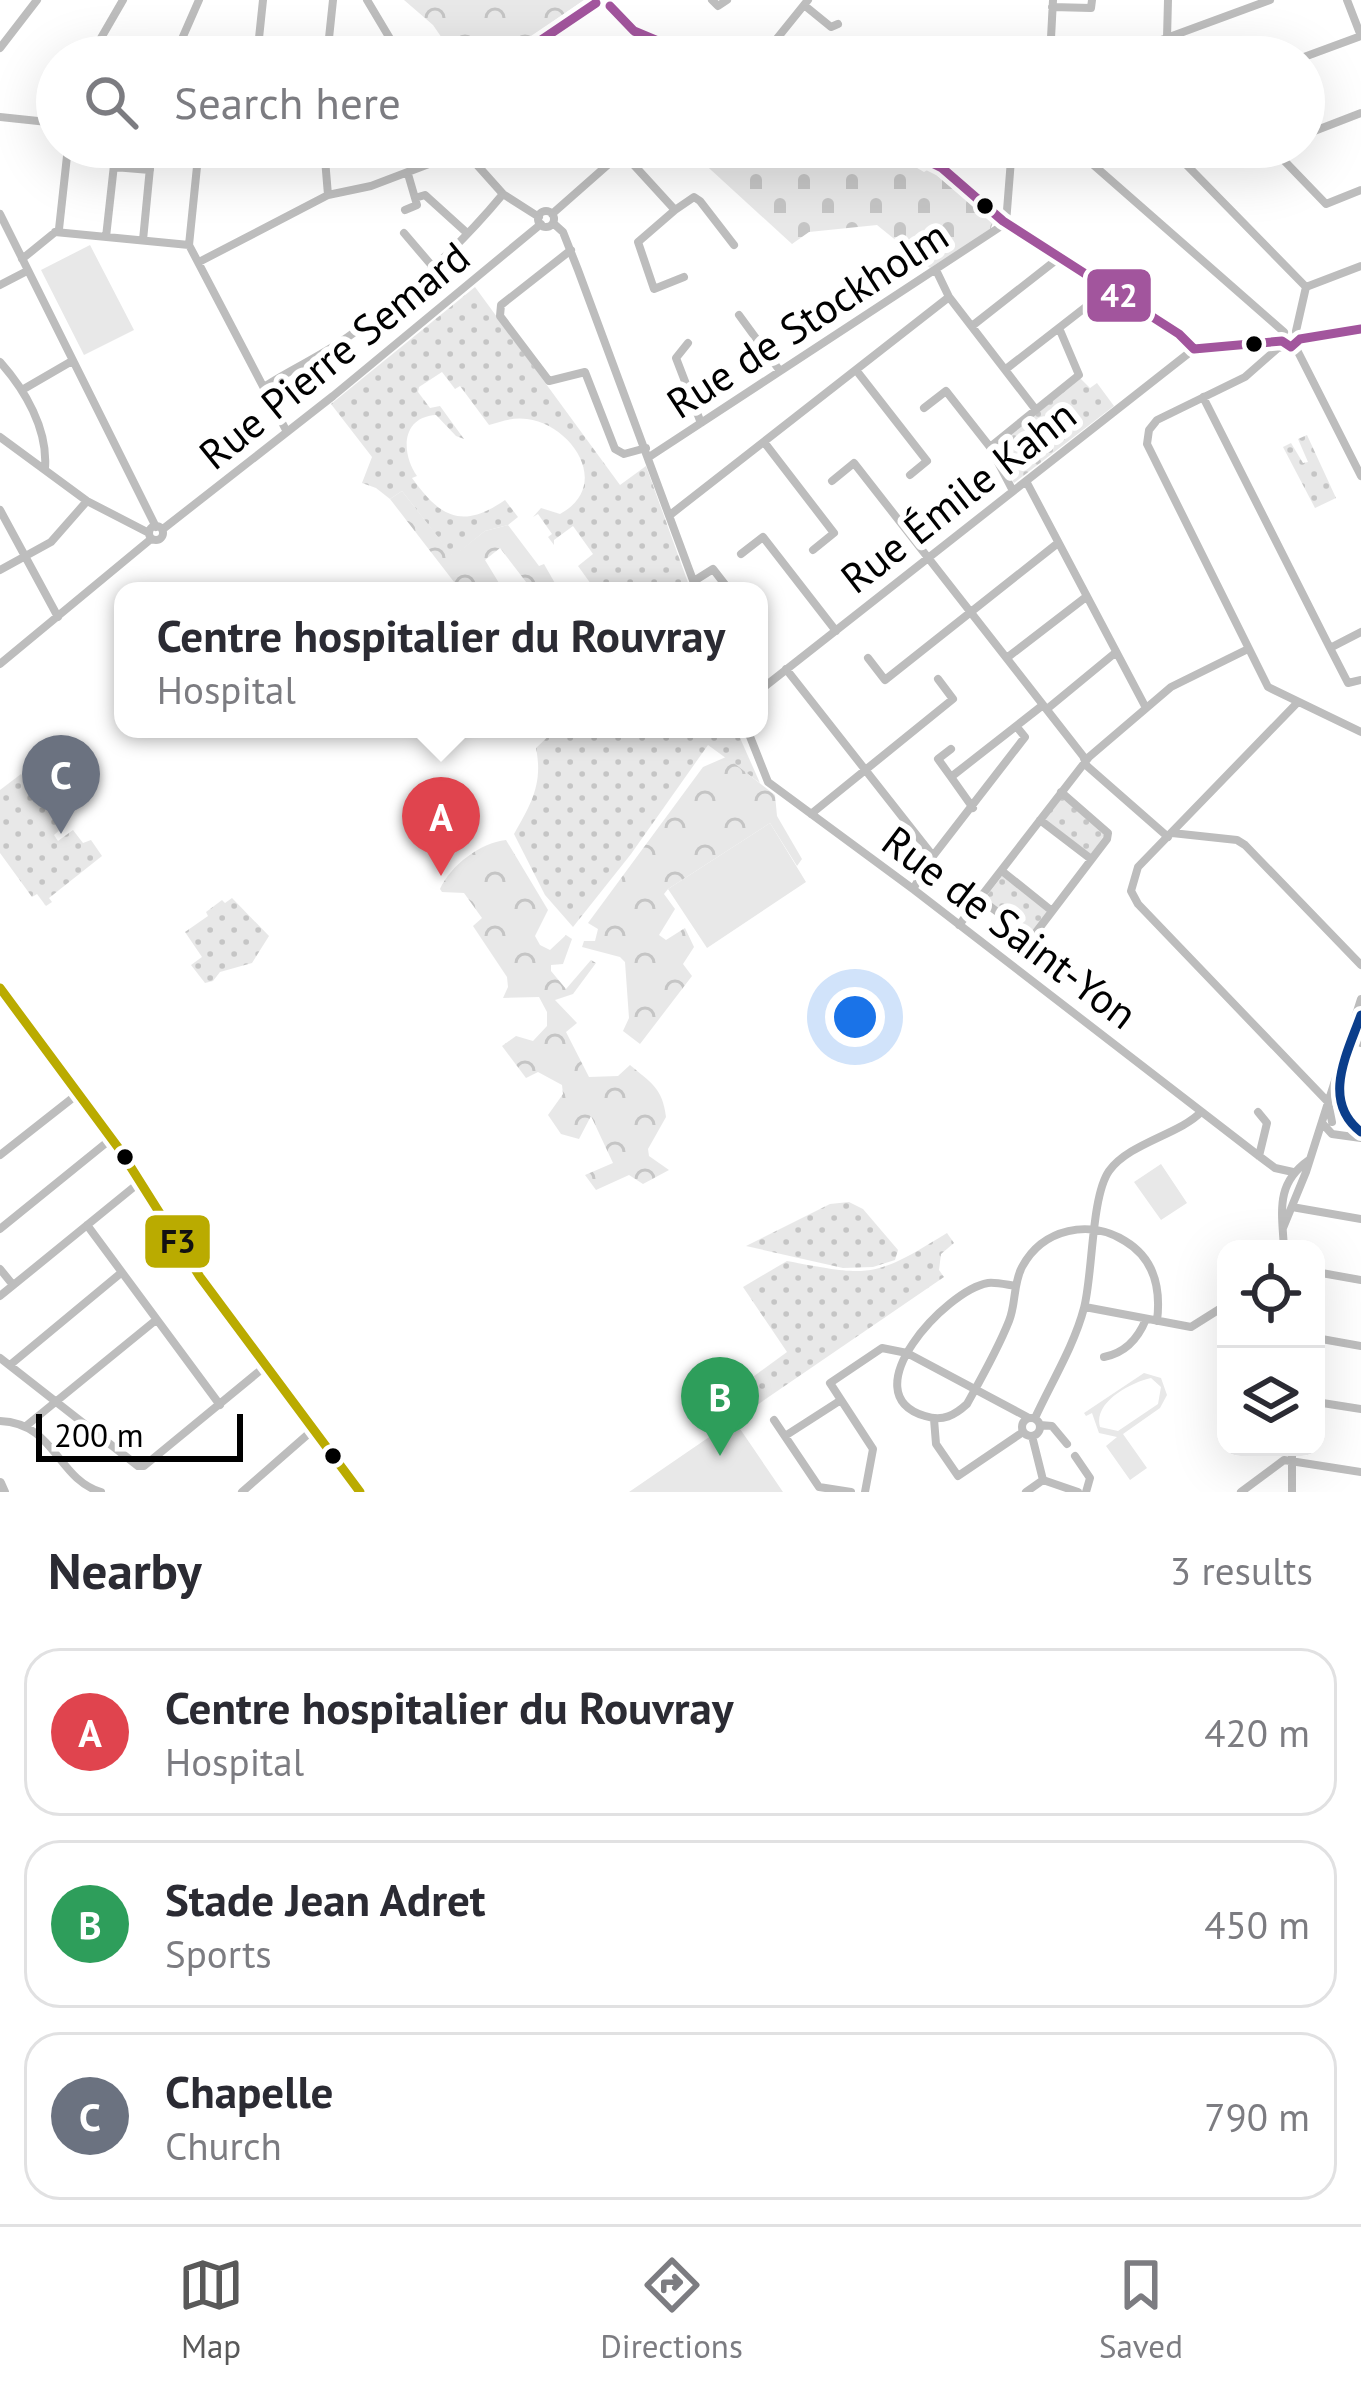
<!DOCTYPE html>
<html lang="en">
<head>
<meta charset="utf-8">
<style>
	:root { --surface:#fff; --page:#f7f7f7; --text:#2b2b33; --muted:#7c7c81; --line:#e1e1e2; --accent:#595959 }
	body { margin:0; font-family:"PT Sans",sans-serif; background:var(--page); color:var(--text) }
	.controls { position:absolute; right:36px; bottom:36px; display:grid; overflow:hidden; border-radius:24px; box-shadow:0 12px 48px #0002 }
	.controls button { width:108px; height:108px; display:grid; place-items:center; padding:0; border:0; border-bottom:3px solid var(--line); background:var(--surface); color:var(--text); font:60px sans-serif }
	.scale { position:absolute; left:36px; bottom:30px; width:207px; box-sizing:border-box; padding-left:12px; border:6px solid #000; border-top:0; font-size:33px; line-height:42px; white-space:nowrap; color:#000; -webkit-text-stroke:9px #fff; paint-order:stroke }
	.you { position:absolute; left:855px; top:1017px; width:42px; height:42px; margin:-30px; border:9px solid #fff; border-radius:50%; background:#1a73e8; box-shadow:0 0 0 18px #1a73e833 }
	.badge { display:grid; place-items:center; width:78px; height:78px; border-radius:50%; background:var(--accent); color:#fff; font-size:39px; font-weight:700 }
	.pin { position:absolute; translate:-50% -99px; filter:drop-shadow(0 3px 6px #0008) }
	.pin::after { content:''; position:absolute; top:63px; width:42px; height:36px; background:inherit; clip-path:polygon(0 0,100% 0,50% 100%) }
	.popup { position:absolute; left:114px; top:582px; width:654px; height:156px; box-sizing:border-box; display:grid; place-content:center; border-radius:24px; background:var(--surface); filter:drop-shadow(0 3px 9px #0005); font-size:39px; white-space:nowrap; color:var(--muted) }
	.popup b { font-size:45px; color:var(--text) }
	.popup::after { content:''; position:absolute; left:50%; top:100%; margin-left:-24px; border:24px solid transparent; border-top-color:var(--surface) }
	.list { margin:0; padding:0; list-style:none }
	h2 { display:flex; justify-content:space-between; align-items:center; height:156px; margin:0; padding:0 48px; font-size:51px }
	h2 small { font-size:39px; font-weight:400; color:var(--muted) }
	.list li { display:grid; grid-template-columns:78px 1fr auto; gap:36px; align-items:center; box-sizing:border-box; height:168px; margin:0 24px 24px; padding:0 24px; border:3px solid var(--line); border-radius:36px }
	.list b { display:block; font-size:45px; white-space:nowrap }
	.list p { margin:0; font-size:39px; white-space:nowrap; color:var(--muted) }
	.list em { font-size:39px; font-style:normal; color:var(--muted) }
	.icon { flex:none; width:66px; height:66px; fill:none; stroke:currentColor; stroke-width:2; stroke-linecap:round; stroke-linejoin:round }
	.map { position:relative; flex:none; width:1361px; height:1492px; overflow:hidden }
	.search { position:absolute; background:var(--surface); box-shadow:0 12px 48px #0002; left:36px; right:36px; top:36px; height:132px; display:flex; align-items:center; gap:30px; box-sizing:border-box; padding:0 42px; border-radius:66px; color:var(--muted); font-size:45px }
	.sheet { height:732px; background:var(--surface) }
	nav { display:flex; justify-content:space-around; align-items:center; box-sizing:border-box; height:168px; border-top:3px solid var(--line); background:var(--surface); font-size:33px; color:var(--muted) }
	nav a { display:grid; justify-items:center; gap:6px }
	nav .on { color:var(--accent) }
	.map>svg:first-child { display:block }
	.grass { fill:url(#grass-dots) }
	.forest { fill:url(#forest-crowns) }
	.cemetery { fill:url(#cemetery-stones) }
	.pitch { fill:#e8e8e8; fill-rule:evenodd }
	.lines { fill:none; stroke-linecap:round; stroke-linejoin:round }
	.minor { stroke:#bdbdbd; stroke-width:8 }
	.major { stroke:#bdbdbd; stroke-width:10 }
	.bus-1-casing { stroke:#fff; stroke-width:18 }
	.bus-2-casing { stroke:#fff; stroke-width:18 }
	.bus-1 { stroke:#a2559d; stroke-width:9 }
	.bus-2 { stroke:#baab00; stroke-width:9 }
	.tram-1-casing { stroke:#fff; stroke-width:18 }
	.tram-1 { stroke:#0b3e8b; stroke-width:9 }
	.bus-dot { fill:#000; stroke:#fff; stroke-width:4.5 }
	.labels { text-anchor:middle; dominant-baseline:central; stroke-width:12; stroke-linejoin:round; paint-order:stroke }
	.street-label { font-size:42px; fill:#000; stroke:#fff }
	.line-badge { stroke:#fff; stroke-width:4.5 }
	.badge-label { font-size:33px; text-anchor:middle; font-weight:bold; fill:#fff }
	.pale-badge-label { font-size:33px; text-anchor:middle; font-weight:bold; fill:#111 }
</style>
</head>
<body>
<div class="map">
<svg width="1361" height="1492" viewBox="0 0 1361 1492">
	<defs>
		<pattern id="grass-dots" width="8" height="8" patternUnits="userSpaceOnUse" patternTransform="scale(3)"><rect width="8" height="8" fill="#e8e8e8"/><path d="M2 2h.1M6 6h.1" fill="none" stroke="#c5c5c5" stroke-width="1.8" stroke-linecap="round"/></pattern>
		<pattern id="forest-crowns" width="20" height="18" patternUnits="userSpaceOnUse" patternTransform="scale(3)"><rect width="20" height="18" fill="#e8e8e8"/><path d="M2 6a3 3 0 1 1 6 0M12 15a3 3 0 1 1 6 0" fill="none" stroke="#c5c5c5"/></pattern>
		<pattern id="cemetery-stones" width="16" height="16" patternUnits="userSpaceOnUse" patternTransform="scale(3)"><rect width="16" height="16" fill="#e8e8e8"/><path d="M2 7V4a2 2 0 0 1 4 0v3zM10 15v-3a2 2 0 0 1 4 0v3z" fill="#c5c5c5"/></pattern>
	</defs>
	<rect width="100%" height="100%" fill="#fff"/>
	<path class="grass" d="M475,287L620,485L646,466L691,591H596L578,566L593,554L573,526L554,540V545L548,537L552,534L538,514L533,517L541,508L560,514C612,486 573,425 527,419C514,417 502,421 489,425L460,386L455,389L442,372L419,387L418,392L430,408L440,406L464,439L456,436L436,415C401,417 401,453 417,476L412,478C440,517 462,530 505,500L518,517L508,525L485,531L453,557L402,491L390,499L376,488L362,483L372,457L331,404Z
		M1080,378L1090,388L1097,383L1114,406L1014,483L994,446Z
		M1307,435L1336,498L1315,508L1283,447L1291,443L1303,463L1308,462L1298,439Z
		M556,729H736L760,783L708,745L631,854L573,927L545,895L514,834C532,803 543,783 536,748Z
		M21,774L62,828L54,835L58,841L73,830L83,843L91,840L102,856L49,898L52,902L46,906L37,894L32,897L0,853V790Z
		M1062,797L1105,834L1090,856L1044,820Z
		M1003,875L1049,911L1032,933L985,898Z
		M232,898L269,936L252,963L220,972L213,981L205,983L191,965L202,957L185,932L208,916L206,912L222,900L225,903Z
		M849,1202L863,1209L898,1250L895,1260L873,1267L843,1268L746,1246L830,1204Z
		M947,1233L954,1243L941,1254L939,1270L944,1277L738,1418L724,1398L787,1352L743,1287L787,1261C871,1277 874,1278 947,1233Z"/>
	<path class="forest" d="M404,0H584L502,57H455L433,25Z
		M402,491L453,556L485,531L508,525L539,566L544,564L556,585L547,591H533L500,548L485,560L502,588L514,591H461L390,499Z
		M726,757L775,795L777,816L802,859L797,866L770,823L668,889L664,894L675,909L659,935L666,940L685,928L694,947L683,964L692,976L640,1044L623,1031L629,1018L625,962L620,957L582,947L584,941H595L598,929L588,923L703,767Z
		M506,840L548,910L535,936L540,945L550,950L566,935L572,939L563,964L551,965V971L566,989L591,960L596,963L573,994L555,1000L577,1023L566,1032L589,1077L618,1076L630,1065C650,1082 663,1088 666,1117L648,1149L649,1156L669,1170L643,1184L629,1175L596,1190L585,1175L613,1163L591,1116L579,1139L561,1134L548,1115L563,1094L562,1085L538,1072L526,1078L502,1046L516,1036L533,1041L547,1026V1012L539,997L503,998L508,987L507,977L473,926L482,918L464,893L442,892L440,889C451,865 480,843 506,840Z"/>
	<path class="cemetery" d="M686,147H881L924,172L929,169L993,222L990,231L930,268L877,225L809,232L792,244Z"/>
	<path class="pitch" d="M90,245L134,330L84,355L41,270Z
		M770,823L806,882L707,948L668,889Z
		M1161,1164L1187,1203L1161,1220L1134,1182Z
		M1144,1373L1161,1378L1167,1395L1160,1408L1123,1434L1147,1468L1130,1480L1106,1446L1117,1437L1099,1433L1092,1413L1086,1416L1084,1413ZM1151,1378L1161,1387L1158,1404L1118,1431L1100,1427C1093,1403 1129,1383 1151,1378Z
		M734,1420L783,1492H629Z"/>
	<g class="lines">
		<path class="minor" d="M367,0L401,57
			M712,0L718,6L727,0
			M1347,0L1361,36
			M804,5L831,27L838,24
			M610,6L634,31L696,57
			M1052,7L1091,8L1092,0
			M1167,38L1168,0
			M1167,38L1185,57
			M0,48L37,0
			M90,57L123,0
			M174,57L199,0
			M257,57L263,0
			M327,57L333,0
			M516,57L596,3
			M762,57L808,0
			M1050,57L1053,0
			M1115,57L1270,0
			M1304,57L1361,36
			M0,117L57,123
			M1304,135L1361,113
			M199,147L189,245L287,432
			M324,147L328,195
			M461,147L503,194L539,217
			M900,147L942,168L1003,221L1179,334L1194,349L1282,341L1291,347L1300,339L1361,329
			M1073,147L1284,332
			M1169,147L1306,287
			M1271,147L1326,204L1361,190
			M622,152L675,210L638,242L654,289L684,277
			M114,167L150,170
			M415,198L425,195L467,233
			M405,210L417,205L408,174
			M675,210L694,197L700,201L734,245
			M538 219a8 8 0 1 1 16 0a8 8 0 1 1-16 0Z
			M0,214L156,527
			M552,214L628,147
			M553,223L563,232L578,270L697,591
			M1006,223L1012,147
			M55,232L189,245
			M404,233L433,267
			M106,237L116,147
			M143,240L152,147
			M571,250L501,305L500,316L549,381L585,372L615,449L624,454L646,448
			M22,259L59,229L68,147
			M199,262L328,195L371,186L463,151
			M936,270L949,297L1036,410
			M0,285L27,271
			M739,315L780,371
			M972,326L1060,257
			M1296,331L1306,287L1361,266
			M688,343L676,358L701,423
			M1286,346L1278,348L1245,377L1157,420L1149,430L1147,444L1268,687L1361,732
			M1295,346L1361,476
			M0,362C25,390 48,429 45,468
			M1006,369L1109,289
			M856,370L927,461L910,475
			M264,387C293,368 324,355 352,334C407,294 460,246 503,194
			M22,390L72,361
			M1203,397L1330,648
			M924,408L946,391L990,447L1013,491
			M0,437L87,501L149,533
			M764,442L834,533L813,550
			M990,447L1079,375L1059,328
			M649,457L1006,223
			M832,481L854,463L1083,756L1087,766L1168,837
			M1026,481L1146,708
			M0,510L58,617
			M670,515L949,297
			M149 533a7 7 0 1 1 14 0a7 7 0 1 1-14 0Z
			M163,529L333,396L541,224
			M741,554L763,537L836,631
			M0,570L51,542L87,501
			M694,581L713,569L730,591
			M1361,632L1330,648L1348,683L1361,680
			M1008,657L1086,597
			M868,658L885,680L1058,543
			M0,664L151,539
			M786,669L933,856
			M759,691L1194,349
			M1298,702L1138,867L1131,891L1138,904L1328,1102L1332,1122
			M1047,709L1115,653
			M747,729L768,782L913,889L1259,1156L1275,1168L1293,1172
			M951,777L938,759L951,749
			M973,808L951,777L1043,705
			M811,814L953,699L938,679
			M1040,820L1091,859
			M1172,833L1237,840L1245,845L1361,965
			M1002,871L1052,911
			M913,889L933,856L1025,737L1016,726
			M980,899L1027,934L1034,935L1107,839L1108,833L1061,792
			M959,925L1089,757L1171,687L1248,649
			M0,988L12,1003
			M8,999L120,1150L200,1277L360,1492
			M1349,1039L1361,1043
			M1258,1112L1267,1123L1259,1156
			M1322,1123L1332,1134L1361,1138
			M0,1155L79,1093
			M1292,1207L1361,1219
			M87,1225L220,1405
			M1283,1228L1306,1172L1361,999
			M0,1229L111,1139
			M1284,1249C1282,1211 1275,1184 1309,1160
			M0,1269L13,1285
			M1316,1272L1361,1280
			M1016,1286C1008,1285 996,1282 988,1283C946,1290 850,1394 925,1416C943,1422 955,1415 967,1404C982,1377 998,1349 1009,1321C1016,1304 1013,1284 1022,1267C1043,1228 1090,1219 1125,1241C1155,1259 1161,1289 1157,1321
			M0,1296L140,1182
			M1085,1307L1191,1327L1226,1305
			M1316,1338L1361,1346
			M1104,1357C1125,1353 1138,1339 1146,1319
			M0,1358L138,1466H144L267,1365
			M10,1365L121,1273
			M1316,1402L1361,1409
			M1022 1427a9 9 0 1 1 18 0a9 9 0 1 1-18 0Z
			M1035,1418C1051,1383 1074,1346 1084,1308C1093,1274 1091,1197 1109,1171C1129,1143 1180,1134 1201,1112
			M934,1419L936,1444L958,1476L1023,1432
			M774,1420L819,1487L851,1492
			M0,1421C55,1423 57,1479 101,1492
			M1040,1425L1052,1426L1067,1444
			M26,1426L156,1320
			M785,1436L841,1400
			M1032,1436L1043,1480L1078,1492
			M1075,1456L1090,1478L1086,1492
			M242,1492L314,1429
			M865,1492L873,1449L830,1383L882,1348L907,1353L1029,1418
			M1026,1492L1043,1480
			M1241,1492L1284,1460L1361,1472
			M1292,1492V1447"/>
		<path class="major" d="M0,1483L4,1492"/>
		<defs>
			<path id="bus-1" d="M610,6L634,31L696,57
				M516,57L596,3
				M900,147L942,168L1003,221L1179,334L1194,349L1282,341L1291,347L1300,339L1361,329"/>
			<path id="bus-2" d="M0,988L120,1150L200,1277L360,1492"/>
		</defs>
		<use href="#bus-1" class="bus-1-casing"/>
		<use href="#bus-2" class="bus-2-casing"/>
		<use href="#bus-1" class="bus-1"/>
		<use href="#bus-2" class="bus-2"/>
		<defs>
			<path id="tram-1" d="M1361,1015C1347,1054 1321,1101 1361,1132"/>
		</defs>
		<use href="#tram-1" class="tram-1-casing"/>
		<use href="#tram-1" class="tram-1"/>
	</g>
	<g class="bus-dot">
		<circle cx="985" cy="206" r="10"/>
		<circle cx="1254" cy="344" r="10"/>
		<circle cx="125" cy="1157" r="10"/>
		<circle cx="333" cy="1456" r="10"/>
	</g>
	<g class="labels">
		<g class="street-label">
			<text transform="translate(807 319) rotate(-33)">Rue de Stockholm</text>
			<text transform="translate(334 355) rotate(-39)">Rue Pierre Semard</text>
			<text transform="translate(958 496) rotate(-38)">Rue Émile Kahn</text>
			<text transform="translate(1010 927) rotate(37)">Rue de Saint-Yon</text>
		</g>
	</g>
	<g class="line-badge">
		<rect x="1085" y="267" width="68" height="57" rx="12" fill="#a2559d"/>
		<rect x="143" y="1213" width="69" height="57" rx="12" fill="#baab00"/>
	</g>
	<g class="badge-label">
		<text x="1119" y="307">42</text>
	</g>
	<g class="pale-badge-label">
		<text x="178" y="1253">F3</text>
	</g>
</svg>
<div class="controls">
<button><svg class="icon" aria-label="locate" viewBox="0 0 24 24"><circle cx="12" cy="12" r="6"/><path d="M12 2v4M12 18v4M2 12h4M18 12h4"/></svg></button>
<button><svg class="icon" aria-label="layers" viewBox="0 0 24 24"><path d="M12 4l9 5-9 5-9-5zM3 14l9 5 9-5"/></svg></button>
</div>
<div class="scale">200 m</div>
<div class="you"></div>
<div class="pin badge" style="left:441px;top:876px;background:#e0444e">A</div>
<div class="popup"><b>Centre hospitalier du Rouvray</b>Hospital</div>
<div class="pin badge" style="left:720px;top:1456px;background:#2e9e5b">B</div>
<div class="pin badge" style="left:61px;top:834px;background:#6b7280">C</div>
<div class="search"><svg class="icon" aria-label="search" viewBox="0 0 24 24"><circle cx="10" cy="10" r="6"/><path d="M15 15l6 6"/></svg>Search here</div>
</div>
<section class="sheet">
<h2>Nearby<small>3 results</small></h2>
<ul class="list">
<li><span class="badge" style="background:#e0444e">A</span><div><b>Centre hospitalier du Rouvray</b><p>Hospital</p></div><em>420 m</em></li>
<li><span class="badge" style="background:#2e9e5b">B</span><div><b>Stade Jean Adret</b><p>Sports</p></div><em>450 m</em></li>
<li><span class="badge" style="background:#6b7280">C</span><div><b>Chapelle</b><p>Church</p></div><em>790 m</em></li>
</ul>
</section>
<nav>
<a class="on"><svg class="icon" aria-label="map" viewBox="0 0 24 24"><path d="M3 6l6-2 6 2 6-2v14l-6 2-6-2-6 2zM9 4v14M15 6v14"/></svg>Map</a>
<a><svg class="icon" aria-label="directions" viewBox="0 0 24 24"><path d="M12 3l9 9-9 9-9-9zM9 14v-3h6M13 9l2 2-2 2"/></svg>Directions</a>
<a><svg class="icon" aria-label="saved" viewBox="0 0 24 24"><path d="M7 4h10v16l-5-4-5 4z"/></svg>Saved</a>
</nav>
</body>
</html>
